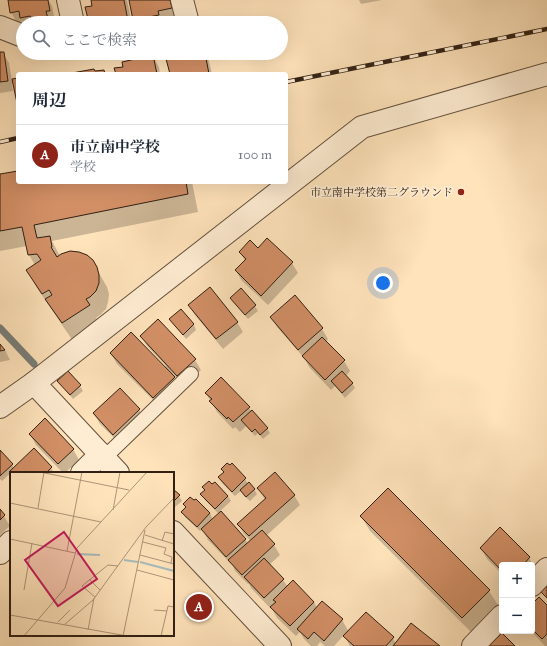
<!DOCTYPE html>
<html lang="ja">
<head>
<meta charset="utf-8">
<style>
	:root { --surface:#fff; --page:#f6f6f7; --text:#1f2937; --muted:#747a83; --line:#e0e1e3; --accent:#8f2418 }
	body { margin:0; font-family:"IM FELL Great Primer","Noto Serif JP",serif; background:var(--page); color:var(--text) }
	.controls { position:absolute; right:12px; bottom:12px; display:grid; overflow:hidden; border-radius:4px; box-shadow:0 4px 16px #0002 }
	.controls button { width:36px; height:36px; display:grid; place-items:center; padding:0; border:0; border-bottom:1px solid var(--line); background:var(--surface); color:var(--text); font:20px sans-serif }
	.you { position:absolute; left:383px; top:283px; width:14px; height:14px; margin:-10px; border:3px solid #fff; border-radius:50%; background:#1a73e8; box-shadow:0 0 0 6px #1a73e833 }
	.badge { display:grid; place-items:center; width:26px; height:26px; border-radius:50%; background:var(--accent); color:#fff; font-size:13px; font-weight:700 }
	.pin { position:absolute; translate:-50% -50%; border:2px solid #fff; box-shadow:0 1px 4px #0006 }
	.list { margin:0; padding:0; list-style:none }
	h2 { display:flex; justify-content:space-between; align-items:center; height:52px; margin:0; padding:0 16px; font-size:17px }
	h2 small { font-size:13px; font-weight:400; color:var(--muted) }
	.list li { display:grid; grid-template-columns:26px 1fr auto; gap:12px; align-items:center; box-sizing:border-box; height:60px; padding:0 16px; border-top:1px solid var(--line) }
	.list b { display:block; font-size:15px; white-space:nowrap }
	.list p { margin:0; font-size:13px; white-space:nowrap; color:var(--muted) }
	.list em { font-size:13px; font-style:normal; color:var(--muted) }
	.icon { flex:none; width:22px; height:22px; fill:none; stroke:currentColor; stroke-width:2; stroke-linecap:round; stroke-linejoin:round }
	.map { position:relative; flex:none; width:547px; height:646px; overflow:hidden }
	.search { position:absolute; background:var(--surface); box-shadow:0 4px 16px #0002; left:16px; top:16px; width:272px; height:44px; display:flex; align-items:center; gap:10px; box-sizing:border-box; padding:0 14px; border-radius:22px; color:var(--muted); font-size:15px }
	.panel { position:absolute; background:var(--surface); box-shadow:0 4px 16px #0002; left:16px; top:72px; width:272px; height:112px; border-radius:4px }
	.map>svg:first-child { display:block }
	.shadow { fill:#0003 }
	.lines { fill:none; stroke-linecap:round; stroke-linejoin:round }
	.stream { stroke:#777d78; stroke-width:7 }
	.building { fill:#d28f66; stroke:#312013 }
	.service-casing { stroke:#64513d; stroke-width:16 }
	.minor-casing { stroke:#64513d; stroke-width:24 }
	.tertiary-casing { stroke:#64513d; stroke-width:24 }
	.service { stroke:#ffedd3; stroke-width:14 }
	.minor { stroke:#ffedd3; stroke-width:22 }
	.tertiary { stroke:#ffedd3; stroke-width:22 }
	.rail-casing { stroke:#312013; stroke-width:4.5 }
	.rail { stroke:#ffedd3; stroke-width:3; stroke-dasharray:9; stroke-linecap:butt }
	.poi-dot { fill:#8f2418; stroke:#ffedd3; stroke-width:1.5 }
	.labels { text-anchor:middle; dominant-baseline:central; stroke-width:3.5; stroke-linejoin:round; paint-order:stroke }
	.poi-label { font-size:11px; fill:#312013; stroke:#ffedd3; text-anchor:end }
	.inset-river { fill:none; stroke:#a6bbbc; stroke-width:2 }
	.inset-road { fill:none; stroke:#ad9578; stroke-width:1 }
	.view { fill:#c2185b; fill-opacity:0.15; stroke:#c2185b; stroke-width:2 }
	.inset-edge { fill:none; stroke:#312013; stroke-width:2 }
</style>
</head>
<body>
<div class="map">
<svg width="547" height="646" viewBox="0 0 547 646">
	<rect width="100%" height="100%" fill="#ffe3bb"/>
	<filter id="stains"><feTurbulence type="fractalNoise" baseFrequency=".005" numOctaves="4"/><feColorMatrix values="0 0 0 0 .2 0 0 0 0 .09 0 0 0 0 .02 0 0 0 .5 -.17"/></filter>
	<radialGradient id="worn" r=".72"><stop offset=".6" stop-color="#630" stop-opacity="0"/><stop offset="1" stop-color="#630" stop-opacity=".3"/></radialGradient>
	<path class="shadow" d="M9,0H48L52,6L55,21L51,22L52,23H25L24,21L17,23L11,12Z
		M98,0H127L132,23H90L94,6Z
		M130,0H173L177,18L163,21L164,23H136L134,20Z
		M359,0H382L361,4Z
		M0,53H3L9,63L12,80L18,79V105L14,83L12,84L13,91L0,93Z
		M178,53H207L212,74H171Z
		M153,56L159,67L160,74H117L124,67Z
		M18,172V182H192L198,212L52,241L60,256L92,261L107,287L109,294L108,302L106,309L100,315L96,318L100,324L73,341L37,288L27,270L35,265L29,255L27,246L0,251V175Z
		M258,249L292,263L298,273L268,305L242,281L236,271L245,261L240,252Z
		M295,297L322,329L328,339L326,342L344,361L350,371L346,376L352,383L355,388L345,398L335,386L331,390L309,367L305,359L277,327L271,317Z
		M231,298L255,306L258,311L248,319L234,303Z
		M189,305L237,322L243,332L223,349L195,315Z
		M181,310L194,325L196,330L186,339L174,324Z
		M141,336L195,360L201,370L184,386L173,374L172,375L180,388L160,407L117,364L111,354L164,368L166,366L147,346Z
		M0,346L5,350L10,360L0,362Z
		M59,381L80,386L83,391L73,399L62,386Z
		M120,390L139,410L145,420L120,444L100,424L94,414Z
		M206,393L249,408L252,412L267,428L270,433L263,439L258,433L255,436L246,426L240,432L235,427L233,429L217,412Z
		M30,434L73,449L79,460L65,473H63L36,445Z
		M34,450L51,468L54,473H13L12,472L2,481L0,479V451L12,464L14,469Z
		M232,465L245,479L248,484L254,489L257,494L250,501L244,496L241,491L235,496L222,483L219,478L224,473L222,469L230,467Z
		M258,488L294,495L300,505L266,536L274,545L280,555L269,565L283,580L288,587L314,602L317,608L322,602L342,620L349,632L393,638L396,644L439,646H350L344,635L334,646H325L320,642L317,646H311L304,639L300,632L296,636L277,618L271,607L270,608L251,588L249,584H248L235,571L233,566L208,540L202,529L200,531L185,517L183,512L187,508L210,513L213,520L219,514L205,500L202,495L228,496L231,501L220,511L245,539L248,544L251,541L244,534L238,524L265,500Z
		M173,490L179,496L182,501L175,507L173,505Z
		M0,511L4,516L10,526L0,535Z
		M361,516L489,591L498,605L471,632L370,531Z
		M500,529L529,558L535,568L532,572V565H502V574L487,559L481,548Z
		M532,605L547,607V646H545L531,631H532Z"/>
	<g class="lines">
		<path class="stream" d="M0,328L34,364"/>
	</g>
	<path class="building" d="M8,0H48L50,11H46L48,19L32,22L30,16L20,18L19,11L10,13Z
		M91,0H124L128,21L120,23H89L85,7L92,6Z
		M129,0H170L172,8L158,11L159,15L133,20Z
		M0,52H4L8,81L0,82Z
		M173,53H205L209,74H170L165,55Z
		M153,55L157,74H116L114,68L123,67L122,62Z
		M94,69L95,71L104,70L105,74H73L72,73Z
		M18,78V108L12,79Z
		M18,171V182H186L188,194L34,225L37,238L50,236L52,247H51L57,257L61,254L70,251L79,252L87,255L93,260L97,267L99,275V283L96,291L90,297L86,299L90,305L62,323L45,299L52,295L49,290L42,294L26,270L41,260L37,254L28,255L22,227L0,231V174Z
		M267,238L293,262L261,296L235,270L246,259L239,252L250,240L258,248Z
		M210,287L238,322L216,339L188,305Z
		M241,288L256,305L245,315L230,298Z
		M295,295L323,328L298,350L270,317Z
		M181,309L194,324L183,335L169,319Z
		M158,319L196,359L177,376L140,336Z
		M131,332L175,377L153,398L110,353Z
		M322,337L345,360L325,380L302,356Z
		M0,344L5,350L0,351Z
		M68,371L81,385L70,395L57,381Z
		M342,371L353,383L342,393L331,381Z
		M221,377L250,407L233,422L228,417L227,419L209,401L212,399L205,393Z
		M120,388L140,409L113,435L93,413Z
		M252,410L268,428L260,435L255,429L252,432L241,420Z
		M45,418L74,449L58,464L29,434Z
		M34,448L52,467L46,473H12L10,471Z
		M0,450L13,464L0,476Z
		M227,463L230,465L232,463L246,478L232,492L218,477L224,472L221,469Z
		M275,472L295,495L249,536L237,524L266,498L257,488Z
		M209,481L212,484L215,482L228,496L215,509L200,494L205,490L202,487Z
		M249,482L255,489L246,497L240,490Z
		M388,488L490,590L462,618L360,516Z
		M173,489L180,495L173,502Z
		M190,497L194,500L196,499L210,513L197,527L181,512L186,507L183,504Z
		M0,509L5,515L0,520Z
		M221,511L246,539L226,557L201,529Z
		M500,527L530,557L523,565H502V571L480,548Z
		M262,530L275,544L242,575L228,560Z
		M264,558L284,579L264,598L244,577Z
		M293,580L314,602L290,626L270,607L276,602L273,600Z
		M547,585V598L540,591Z
		M539,597L547,605V634L542,639L532,629V604Z
		M322,601L343,619L324,641L314,632L308,639L297,629Z
		M366,612L394,637L386,646H354L343,636Z
		M411,623L440,646H393Z
		M502,633L515,646H489Z"/>
	<g class="lines">
		<defs>
			<path id="service" d="M104,458L191,374"/>
			<path id="minor" d="M68,0L73,23
				M182,0L188,23
				M0,27L23,36
				M118,473L34,383L362,127L547,74
				M173,532L280,646
				M532,585L547,569
				M473,646L502,616"/>
			<path id="tertiary" d="M0,407L34,383
				M82,473L101,454
				M0,553L11,542"/>
		</defs>
		<use href="#service" class="service-casing"/>
		<use href="#minor" class="minor-casing"/>
		<use href="#tertiary" class="tertiary-casing"/>
		<use href="#service" class="service"/>
		<use href="#minor" class="minor"/>
		<use href="#tertiary" class="tertiary"/>
		<defs>
			<path id="rail" d="M286,82L547,29
				M0,142L18,138"/>
		</defs>
		<use href="#rail" class="rail-casing"/>
		<use href="#rail" class="rail"/>
	</g>
	<circle class="poi-dot" cx="461" cy="192" r="4"/>
	<g class="labels">
		<g class="poi-label">
			<text x="453" y="192">市立南中学校第二グラウンド</text>
		</g>
	</g>
	<g transform="translate(10 472)">
		<rect width="164" height="164" fill="#ffe3bb"/>
		<path class="inset-river" d="M67,82L90,83M114,88L128,90M130,90L164,99"/>
		<path class="inset-road" d="M30,0L119,18M0,31L91,50M28,36L34,0M103,38L110,0M135,63L164,72M0,67L65,81M152,69L155,60L164,62M133,70L156,76L154,82L162,85L161,91M57,79L72,0M130,83L164,92M127,98L164,108M79,107L90,118M14,118L22,71M85,125L72,114L98,93L108,94M144,138L157,139M0,143L117,164M48,150L60,138M55,152L83,128L136,55L164,26M78,158L84,126M14,164L55,116L67,76L137,0M113,164L135,58M151,164L158,134L164,135"/>
		<path class="view" d="M54,60L87,107L48,134L15,88Z"/>
		<rect width="164" height="164" class="inset-edge"/>
	</g>
	<rect width="100%" height="100%" filter="url(#stains)"/>
	<rect width="100%" height="100%" fill="url(#worn)"/>
</svg>
<div class="controls">
<button>+</button>
<button>−</button>
</div>
<div class="you"></div>
<div class="pin badge" style="left:199px;top:607px">A</div>
<div class="search"><svg class="icon" aria-label="search" viewBox="0 0 24 24"><circle cx="10" cy="10" r="6"/><path d="M15 15l6 6"/></svg>ここで検索</div>
<section class="panel">
<h2>周辺<small></small></h2>
<ul class="list">
<li><span class="badge">A</span><div><b>市立南中学校</b><p>学校</p></div><em>100 m</em></li>
</ul>
</section>
</div>
</body>
</html>
